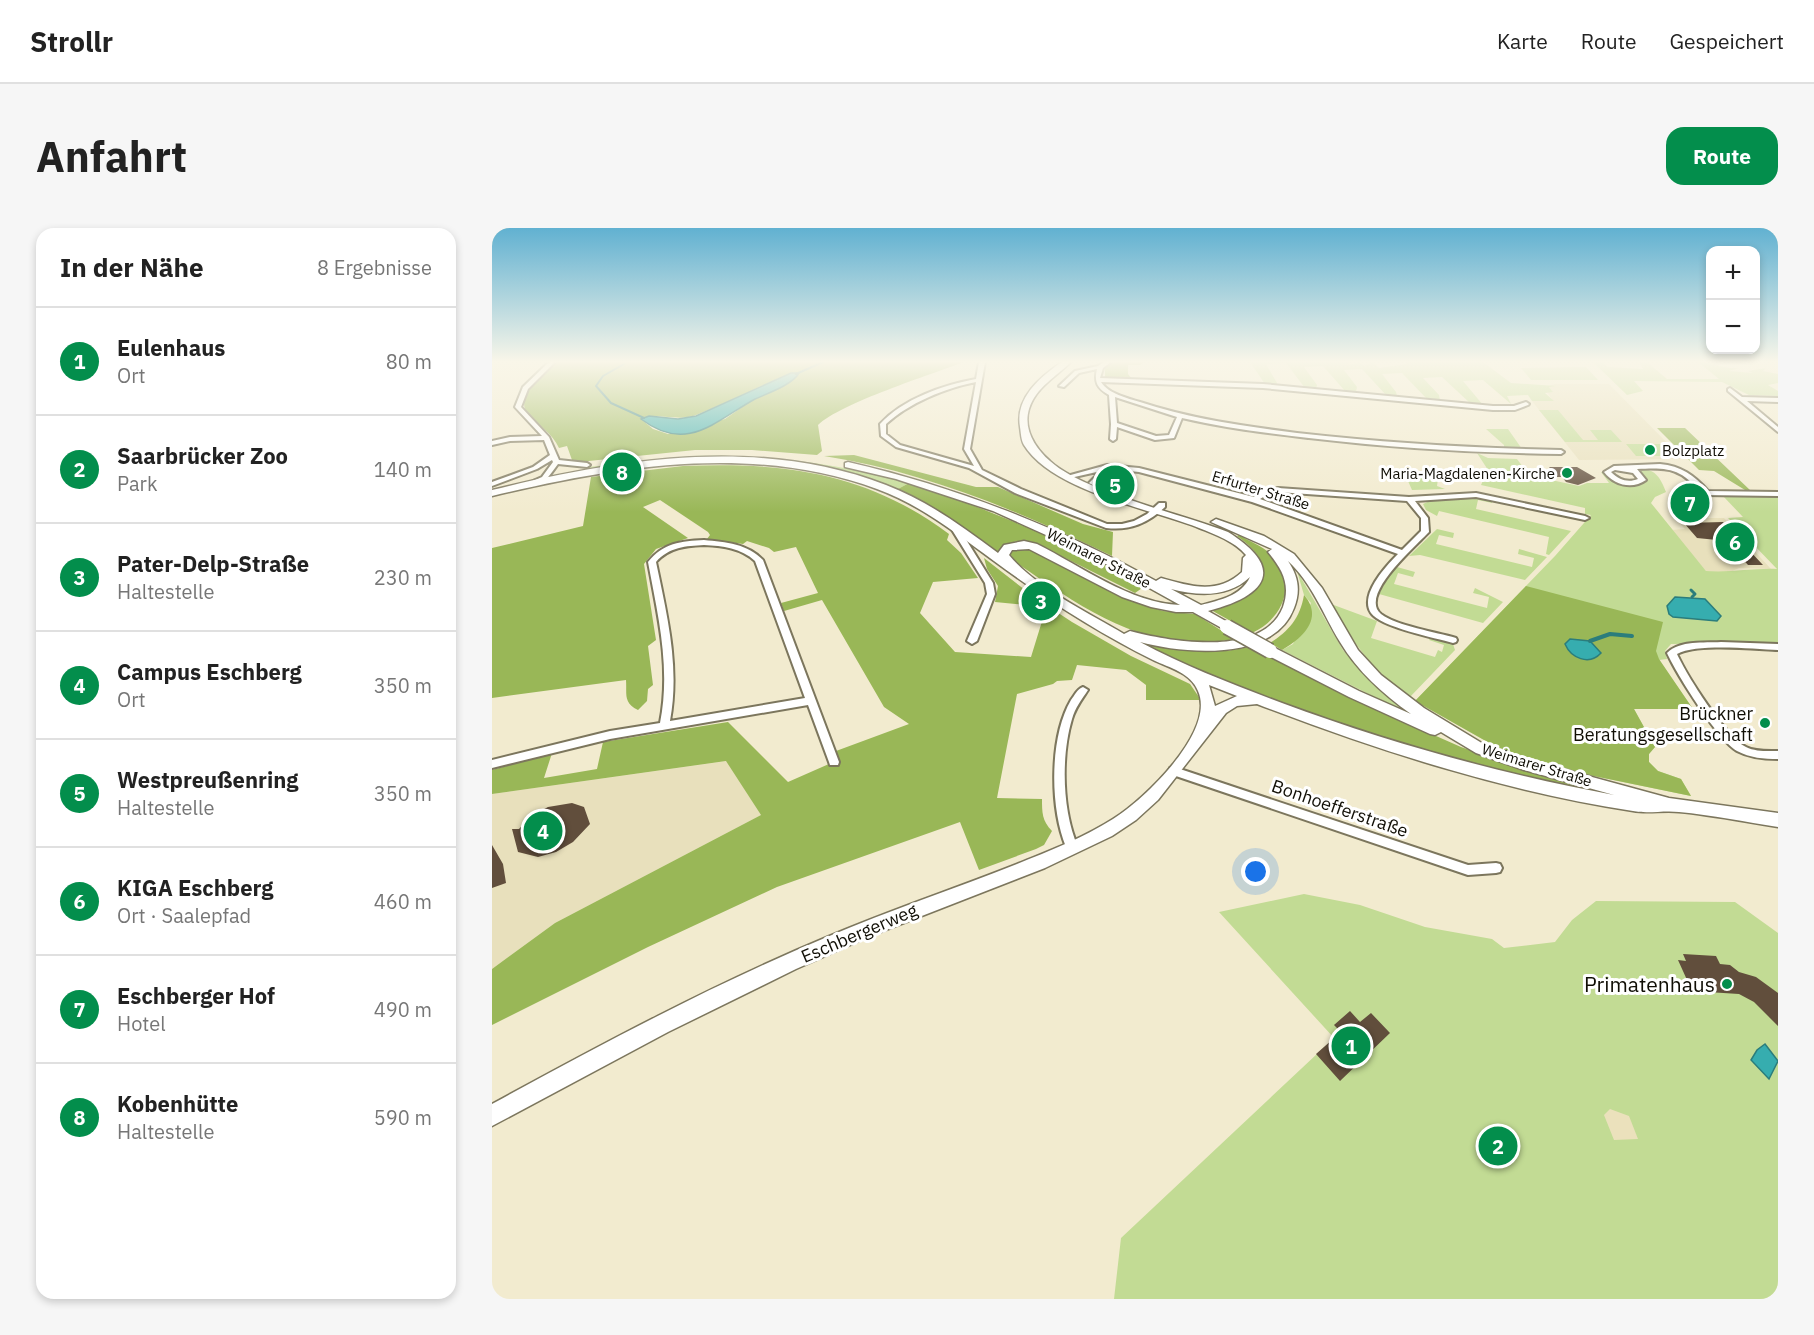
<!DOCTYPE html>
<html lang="de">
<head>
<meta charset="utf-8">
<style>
	:root { --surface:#fff; --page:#f6f6f6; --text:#222; --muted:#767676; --line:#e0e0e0; --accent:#038e4c }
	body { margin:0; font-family:"IBM Plex Sans",sans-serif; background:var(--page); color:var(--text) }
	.controls { position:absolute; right:18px; top:18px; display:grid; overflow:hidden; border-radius:12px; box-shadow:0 3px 9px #0003 }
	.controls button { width:54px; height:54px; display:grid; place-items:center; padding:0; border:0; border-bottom:2px solid var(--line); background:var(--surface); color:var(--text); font:30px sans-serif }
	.you { position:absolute; left:764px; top:644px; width:21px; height:21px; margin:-15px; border:4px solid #fff; border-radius:50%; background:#1a73e8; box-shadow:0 0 0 9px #1a73e833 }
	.badge { display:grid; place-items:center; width:39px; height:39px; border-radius:50%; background:var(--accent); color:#fff; font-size:20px; font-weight:700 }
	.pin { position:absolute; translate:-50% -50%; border:3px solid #fff; box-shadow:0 2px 6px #0006 }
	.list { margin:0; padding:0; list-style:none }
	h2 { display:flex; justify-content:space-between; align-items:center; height:78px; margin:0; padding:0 24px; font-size:26px }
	h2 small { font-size:20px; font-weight:400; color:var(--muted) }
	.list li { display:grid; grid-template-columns:39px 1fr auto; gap:18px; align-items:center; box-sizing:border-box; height:108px; padding:0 24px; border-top:2px solid var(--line) }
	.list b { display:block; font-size:22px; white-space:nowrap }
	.list p { margin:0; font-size:20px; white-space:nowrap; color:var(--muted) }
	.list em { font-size:20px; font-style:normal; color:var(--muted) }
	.map { position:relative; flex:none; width:1286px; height:1071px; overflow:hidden; border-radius:18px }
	header { display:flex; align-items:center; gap:36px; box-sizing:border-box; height:84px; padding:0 30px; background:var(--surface); border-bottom:2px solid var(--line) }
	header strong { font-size:28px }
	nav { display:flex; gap:33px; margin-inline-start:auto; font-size:21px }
	.intro { display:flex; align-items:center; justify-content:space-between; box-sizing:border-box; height:144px; padding:0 36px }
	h1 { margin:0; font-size:42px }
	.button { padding:15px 27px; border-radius:18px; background:var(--accent); color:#fff; font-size:21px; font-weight:700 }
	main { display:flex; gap:36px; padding:0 36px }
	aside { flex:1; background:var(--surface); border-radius:18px; box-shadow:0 3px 9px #0003 }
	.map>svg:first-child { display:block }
	.built { fill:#e8e0bc }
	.green { fill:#c2db94 }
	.forest { fill:#99b757; fill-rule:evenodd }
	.sand { fill:#ebe1bc }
	.water { fill:#36adaf; stroke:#2b7d7c; stroke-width:1.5 }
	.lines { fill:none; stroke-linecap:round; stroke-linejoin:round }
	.stream-far2 { stroke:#2b7d7c; stroke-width:2 }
	.stream-far1 { stroke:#2b7d7c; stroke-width:3 }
	.stream { stroke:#2b7d7c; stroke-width:4 }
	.building { fill:#614e3c }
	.street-casing { stroke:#7c765d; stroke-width:4 }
	.secondary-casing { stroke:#7c765d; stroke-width:3 }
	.street { fill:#fff; fill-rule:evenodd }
	.secondary { fill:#fff; fill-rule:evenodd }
	.secondary-bridge-casing { stroke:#7c765d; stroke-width:17; stroke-linecap:butt }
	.secondary-bridge { stroke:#fff; stroke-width:14 }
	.poi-dot { fill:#038e4c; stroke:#fff; stroke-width:2 }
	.labels { text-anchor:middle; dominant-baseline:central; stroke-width:6; stroke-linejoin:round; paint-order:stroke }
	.far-poi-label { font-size:15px; fill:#100e05; stroke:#fff; text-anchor:start }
	.far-street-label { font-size:15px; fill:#100e05; stroke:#fff }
	.poi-label { font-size:18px; fill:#100e05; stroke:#fff; text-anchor:end }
	.street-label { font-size:18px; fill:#100e05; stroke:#fff }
	.near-poi-label { font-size:21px; fill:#100e05; stroke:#fff; text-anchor:end }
</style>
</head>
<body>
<header>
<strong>Strollr</strong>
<nav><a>Karte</a><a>Route</a><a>Gespeichert</a></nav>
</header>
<div class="intro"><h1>Anfahrt</h1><a class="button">Route</a></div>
<main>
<aside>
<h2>In der Nähe<small>8 Ergebnisse</small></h2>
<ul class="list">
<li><span class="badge">1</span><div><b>Eulenhaus</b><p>Ort</p></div><em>80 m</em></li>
<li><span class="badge">2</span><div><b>Saarbrücker Zoo</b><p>Park</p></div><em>140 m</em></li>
<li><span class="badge">3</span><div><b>Pater-Delp-Straße</b><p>Haltestelle</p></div><em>230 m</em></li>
<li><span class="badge">4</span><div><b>Campus Eschberg</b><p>Ort</p></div><em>350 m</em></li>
<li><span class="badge">5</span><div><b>Westpreußenring</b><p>Haltestelle</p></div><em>350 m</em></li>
<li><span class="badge">6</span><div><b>KIGA Eschberg</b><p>Ort · Saalepfad</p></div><em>460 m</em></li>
<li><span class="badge">7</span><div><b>Eschberger Hof</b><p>Hotel</p></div><em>490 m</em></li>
<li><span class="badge">8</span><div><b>Kobenhütte</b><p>Haltestelle</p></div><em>590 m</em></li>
</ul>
</aside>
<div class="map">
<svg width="1286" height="1071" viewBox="0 0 1286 1071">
	<rect width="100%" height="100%" fill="#f2ebcf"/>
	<path class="built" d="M1063,156H1117L1191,231L1087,232L1040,173H1061L1055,164H1061L1056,158Z
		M1183,290H1232L1279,341L1247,340L1236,345L1214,343L1179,302L1193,301Z
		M235,533L269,587L63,695L0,741V566Z"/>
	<path class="green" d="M758,134H862L852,137L869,135L872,138L881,134L887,140L915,136L913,134H991L1019,155L1064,158L1057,159L1061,164L1053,165L1062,173H1040L1036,167L1015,168L1019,176L991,152L971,153L991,177L979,176L950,149L931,150L947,167L948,173L935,171L910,145L890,146L904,164L905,168L894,167L870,141L852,142L865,159L864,164L853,163L831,138L812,139L825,157L824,161L813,160L794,135L774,136L785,155L784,157L773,156Z
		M1101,134H1110L1116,139L1151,141L1147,134H1155L1175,151H1227L1206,134C1222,134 1232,142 1247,140L1237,143L1261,145L1256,143L1274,140L1271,143L1286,146V155L1276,157L1286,163V168L1257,167L1230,154L1142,153L1151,163L1135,167Z
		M1094,139L1106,152H1039L1029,140Z
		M1047,182H1066L1091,212H1106L1098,202H1119L1130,214H1073Z
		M994,201H1016L1030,221L1012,220V217Z
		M1134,216H1170L1182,228H1144Z
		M985,225L996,230L1025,231L1034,243L1050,250L1087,258L1095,255H1117L1109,244H1115L1121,251L1146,255L1149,241C1164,241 1169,251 1174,264L1163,269L1159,275L1214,343C1238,345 1260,340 1285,341L1236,290L1251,289L1231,268H1286V415L1179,416L1173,423L1175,431L1167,432L1201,481H1142L1163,519L1157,526V534L1166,543L1189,551L1199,568L1097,547L1008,521L923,473L1063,328L1099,287L1093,286V280L989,257L996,242Z
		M199,228C274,226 345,235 417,255L406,261C299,219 206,235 95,243L96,239Z
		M912,244H947L945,258L953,261L920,262Z
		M984,269L1000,272V275L986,272L984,281L1079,303L1057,327L1054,326L1057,309L947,283L945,288L934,282L931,276L940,272Z
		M945,301L962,305L961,310L947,307L944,316L1040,339L1042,330L1026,326L1027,321L1055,329L1033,352L928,327L917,328Z
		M905,339L923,344L921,349L906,345L902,356L995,380L997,369L981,365L983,360L1011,374L991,395L887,366L899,344Z
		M805,343L851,422L878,453L917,484L916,486L790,422L801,416L819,375L812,367Z
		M839,376L885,393L879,410L943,429L946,422L950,424L952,417L937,412L939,407L960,413L963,422L918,469C880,442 862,416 839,376Z
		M812,666L868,677L933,699L1000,711L1012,720L1063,714L1080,692L1104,673L1243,674L1286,705V1071H622L629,1010L842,810L727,684Z"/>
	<path class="forest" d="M65,134H472C438,147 349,175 326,197L330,223L325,227L260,222H203L87,234L80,232L75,218L67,220C60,205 47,198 36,186C21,169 53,143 65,134ZM299,145L233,191L176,206L161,201L149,191C166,184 186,194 204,187C236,175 267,158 299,145Z
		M622,134H653L648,137H636V146L640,151L613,149V140Z
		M1165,200H1193L1259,263L1253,262L1222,243L1207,242Z
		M362,227L484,259H506L591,296L621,304L620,328C527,283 434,244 332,228Z
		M191,238C292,234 374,244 457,306L455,312L469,325L486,350L441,354L428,385L463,424L539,429L551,390L534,377L503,374L506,358L495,341L492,330L542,369L580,394L639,428L698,456L709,472H654V457L634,442L585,437L580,452L565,453L561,456L525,466L505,570L550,571C550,584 550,593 560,603L552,617L544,621L487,642L468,594L285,659L156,719L0,797V741L63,695L269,587L234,533L0,566V542L60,525L52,550L105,541L111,514L236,494L296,554L346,532L344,523L417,496L392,479L330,372L292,383L289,375L326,365L304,319L282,324L277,320L255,313L251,316L215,311L218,307L216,304L168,272L151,279L196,310L164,321L152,336L164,412L156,418L161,457L156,461L155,473L146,482C131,474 135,467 134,452L0,470V320L91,298L99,249Z
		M417,255C499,281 577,316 653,358L643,365L543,315C530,312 513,312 506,325L446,282L406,261Z
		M747,307C757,313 770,318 779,326C806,355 792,390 760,405L719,382C764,370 795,343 745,308Z
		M533,319L631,370L671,383L703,386L743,411C656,428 594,382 526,336L518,326L520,322Z
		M1034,358L1171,394L1164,423L1167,431L1201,481H1142L1163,519L1157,526V534L1166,543L1189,551L1199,568L1097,547L1008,521L923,473Z
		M812,367C832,390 811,410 790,422L778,415C797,403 808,390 812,367Z
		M642,412L704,423H734L757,419L858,470L969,519L1032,541L1147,574C1097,563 1046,555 996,541C875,509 754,469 642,412Z"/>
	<path class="sand" d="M1118,881L1137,888L1146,911L1122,912L1112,887Z"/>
	<path class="water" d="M299,145H307C300,157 276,165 263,171C223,193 195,226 149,191L157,188L186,191L204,188Z
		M1183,369L1213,371L1229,388L1225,393L1181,389L1177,386L1175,378Z
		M1078,411L1098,413L1109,425C1097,438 1079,430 1073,416Z
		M1273,816L1286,833L1277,851L1259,832L1265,822Z"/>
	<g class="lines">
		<path class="stream-far2" d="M132,136L111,148L104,158L119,175L152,190
			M304,146L331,134"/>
		<path class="stream-far1" d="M1199,362L1203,366L1200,369"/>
		<path class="stream" d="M1098,413L1118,406L1140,408"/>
	</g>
	<path class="building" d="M1057,239H1085L1104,250L1086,257L1074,254L1070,249H1065Z
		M1231,294L1255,320L1271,337H1256L1235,313L1205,310L1192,295Z
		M80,575L92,579L98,596L81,614L64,624L46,629L26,624L20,601H27L39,588L56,579Z
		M0,617L11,636L14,655L0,660Z
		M1191,726L1224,728L1228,736L1238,737L1247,744L1264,749L1286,765V798L1262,774L1247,766L1200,763L1186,732L1194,733Z
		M858,783L868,794L879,785L898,805L848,853L824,826L849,804L842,797Z"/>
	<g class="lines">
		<defs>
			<path id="street" d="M57,134H63L36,161L29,179L57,209L67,232L95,235L98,237L95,239L66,236C59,245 53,257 41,257V253L50,249L61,234L60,232L45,241L0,258V254L41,239L58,227L52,212L18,213L0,217V213L18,209L50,208L23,179L31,159Z
				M487,134H493L478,221L490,242L529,261L615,296H630L642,293L655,286L667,275H673V279C656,295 638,303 614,300L523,265L477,240L404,219L389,208L388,196C411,171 451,157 484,151ZM484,154L472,221L482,238L408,217L394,206V196C417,175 453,160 484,154Z
				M612,134H619L611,140L608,150L771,156L1001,178H1022L1034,174L1037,176L1036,177L1023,182H1001L771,160L609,154C617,166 635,170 648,174C699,191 752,198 805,205C893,215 981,220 1069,222L1072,224L1069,226C985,225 901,220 817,210C775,205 732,200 690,190L682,210L663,212L625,199L624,211L621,213L618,211L619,196L617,167C605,160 602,154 605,141L587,145L572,159L567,158L583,143L606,138ZM623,169L685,189L677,207L664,208L625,195Z
				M1238,160L1250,169L1286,170V174L1255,173L1286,199V204L1236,163V161Z
				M1168,236C1189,238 1202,247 1216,263L1286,264V268L1211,267C1190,241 1178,239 1145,241L1154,252C1140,262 1122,257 1112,244L1122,238ZM1123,242L1141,245L1146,251C1136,255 1127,252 1119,244Z
				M615,237L647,240L762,269L767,264L786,260L917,269L984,265L1093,288L1097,290L1093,292L984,269L923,273L936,290L937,304C925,317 866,367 889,386C905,398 944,404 964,410L965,412L964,414L961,415C944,410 888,399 879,385C867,367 894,338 906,326L760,274L647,244L618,241L601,257L597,255L609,243L578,250L575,248ZM786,264L915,273L929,290V303L910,322L768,271L773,268Z
				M458,295L465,297L501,355L503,366L485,413L480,416L475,413L495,366L493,355L457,297Z
				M212,312C234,314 256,316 271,332L347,534L346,537H338L337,534L316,477L118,511L0,540V532L118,503L168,495C179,440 166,388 156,334C171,315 189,313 212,312ZM212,317C231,318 249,320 263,333L313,470L178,493C188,439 175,387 164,334C177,319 194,318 212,317Z
				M1229,414L1286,416V422C1262,421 1205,415 1185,426C1195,448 1233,508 1254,519C1264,524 1276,523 1286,523V531C1272,531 1258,530 1245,523C1226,512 1185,447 1175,425C1188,412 1212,415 1229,414Z
				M591,459L596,462C590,471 583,480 580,491C569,528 570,583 586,619L584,622L580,624L576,622L574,619C558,580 557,510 579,472C583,467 585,461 591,459Z
				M682,539L976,637L1004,635L1008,636L1010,640L1008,644L1004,645L976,647L678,546L677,543L678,540Z"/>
			<path id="secondary" d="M570,134H579C564,149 544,159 537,181C531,201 543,220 558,233C592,264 690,286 736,304C795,341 774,368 716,383L739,396L741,399L735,403L701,384H684L659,379L630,369L537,321L520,322L517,327C543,359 595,384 632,406L638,403C679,414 771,430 791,379C799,356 790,341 776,324L780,321L719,294L724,291L772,308L802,326L830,360L866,422L889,447L932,480L993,517L1034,531L1177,570L1286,585V599C1253,594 1220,587 1187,584C1172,582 1156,586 1141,583C1012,563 887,523 765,476L745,478L734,485L666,572L644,592L620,608L553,640L381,707L304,741L176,804L0,898V876C110,816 220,757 335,709C398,682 462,661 525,636C557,623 591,610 621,591C652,572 724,503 706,463C699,445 678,440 661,432C605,404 552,370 502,333C465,306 429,277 385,261C260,215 125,238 0,268V262C127,231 268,208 394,257C436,273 471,299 506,325L512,317L532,313L545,316C589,338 638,375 688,377L596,326L501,283L404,251L353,239V235L356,234C465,259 566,299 664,353L669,350C698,358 725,367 750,344L751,330L754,327C742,313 724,307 707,300C659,281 560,263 532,217C529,212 529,205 528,199C523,170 548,149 570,134ZM796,333C820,355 831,386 848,414C866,444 891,466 919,486L867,463L783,420H773L771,423L773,426L857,469L938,506L943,507L949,504L984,525L1032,542L1122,567C1009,546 898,515 790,475C742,457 693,438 648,414C692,426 782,434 802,380C809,362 806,348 796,333ZM758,349C749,368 728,372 709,377L679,361C706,368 736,370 758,349ZM717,457L745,468L723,478Z"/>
		</defs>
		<use href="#street" class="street-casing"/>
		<use href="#secondary" class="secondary-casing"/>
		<use href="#street" class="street"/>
		<use href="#secondary" class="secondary"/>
		<defs>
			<path id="secondary-bridge" d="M735,399L778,423"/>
		</defs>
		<use href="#secondary-bridge" class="secondary-bridge-casing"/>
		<use href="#secondary-bridge" class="secondary-bridge"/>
	</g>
	<linearGradient id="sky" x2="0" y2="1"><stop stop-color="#61b1d1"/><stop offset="0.47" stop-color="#f9f6e9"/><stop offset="1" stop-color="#f9f6e9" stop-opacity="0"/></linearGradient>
	<rect width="1286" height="284" fill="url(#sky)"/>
	<g class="poi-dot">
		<circle cx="1158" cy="222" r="6"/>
		<circle cx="1075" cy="245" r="6"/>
		<circle cx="1273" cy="495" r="6"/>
		<circle cx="1235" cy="756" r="6"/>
	</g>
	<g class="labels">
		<g class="far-poi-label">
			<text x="1170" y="222">Bolzplatz</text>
			<text x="1063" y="245" text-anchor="end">Maria-Magdalenen-Kirche</text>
		</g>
		<g class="far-street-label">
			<text transform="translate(769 262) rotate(17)">Erfurter Straße</text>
			<text transform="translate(607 330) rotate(27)">Weimarer Straße</text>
			<text transform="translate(1045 537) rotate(17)">Weimarer Straße</text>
		</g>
		<g class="poi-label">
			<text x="1261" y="485">Brückner<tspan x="1261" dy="21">Beratungsgesellschaft</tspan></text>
		</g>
		<g class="street-label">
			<text transform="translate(848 580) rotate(19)">Bonhoefferstraße</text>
			<text transform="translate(367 705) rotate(-23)">Eschbergerweg</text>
		</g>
		<g class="near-poi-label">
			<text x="1223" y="756">Primatenhaus</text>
		</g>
	</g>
</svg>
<div class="controls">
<button>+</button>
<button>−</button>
</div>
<div class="you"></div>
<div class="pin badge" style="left:859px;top:818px">1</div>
<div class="pin badge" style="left:1006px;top:918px">2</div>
<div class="pin badge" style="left:549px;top:373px">3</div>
<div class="pin badge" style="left:51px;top:603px">4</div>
<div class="pin badge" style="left:623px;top:257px">5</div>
<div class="pin badge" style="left:1243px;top:314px">6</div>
<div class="pin badge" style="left:1198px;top:275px">7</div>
<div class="pin badge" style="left:130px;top:244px">8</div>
</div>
</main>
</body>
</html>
